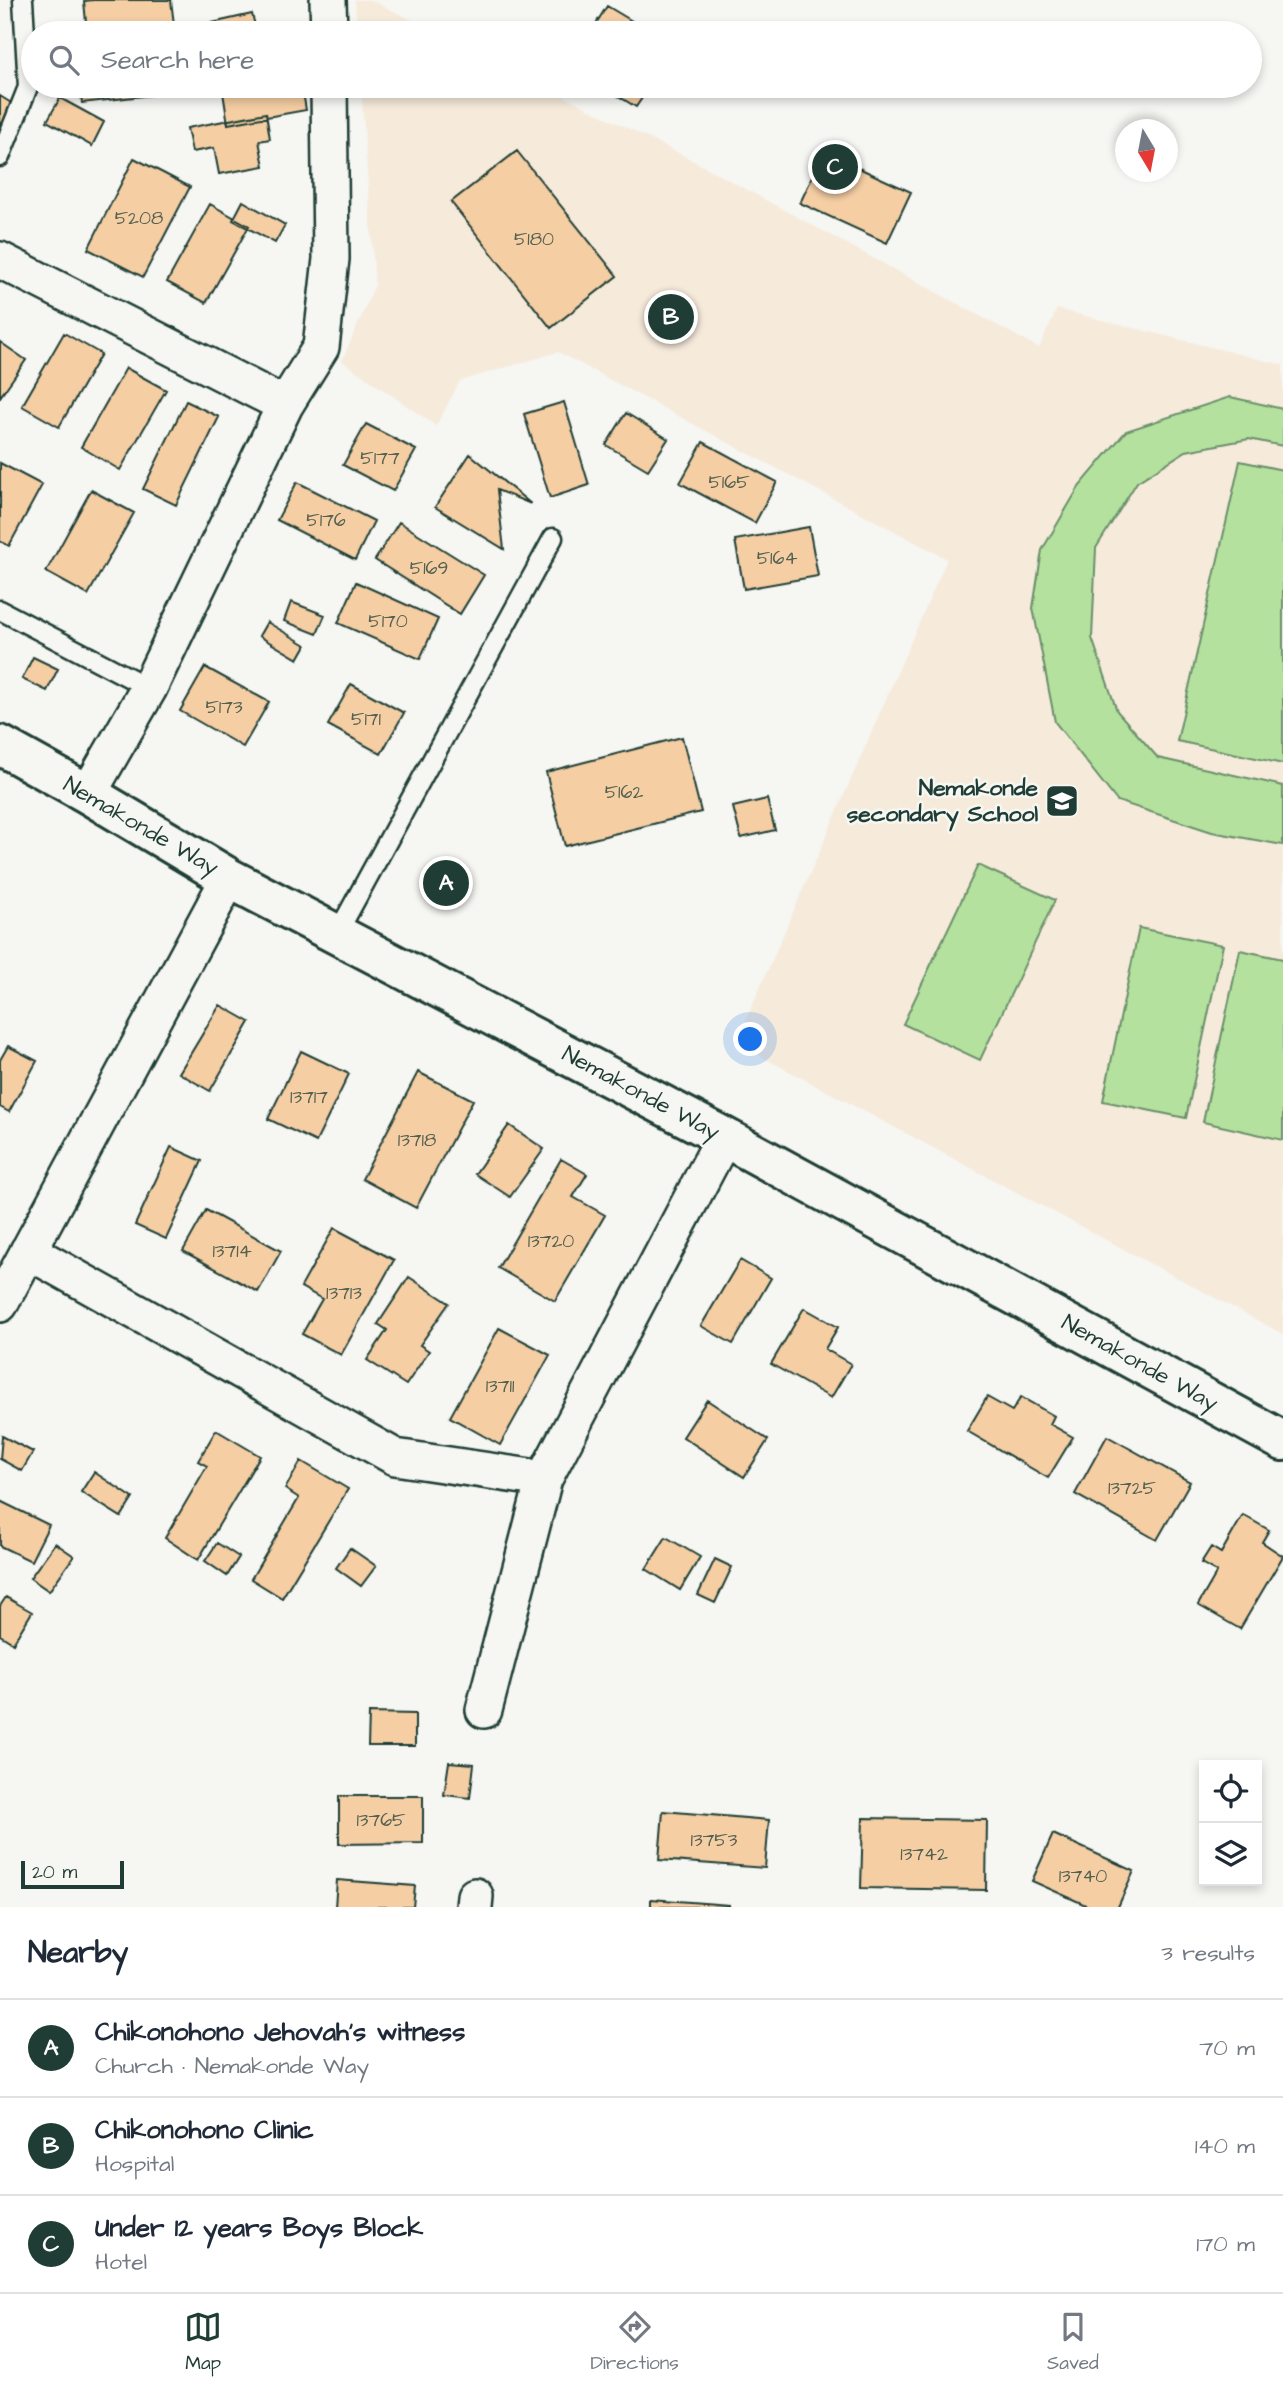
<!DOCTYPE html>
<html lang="en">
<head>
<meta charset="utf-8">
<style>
	:root { --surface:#fff; --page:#f2f2f3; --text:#1f2937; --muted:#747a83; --line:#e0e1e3; --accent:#1f3d34 }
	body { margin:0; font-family:"Architects Daughter",sans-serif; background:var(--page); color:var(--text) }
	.controls { position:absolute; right:21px; bottom:21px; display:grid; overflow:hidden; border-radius:0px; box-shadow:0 4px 10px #0003 }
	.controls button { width:63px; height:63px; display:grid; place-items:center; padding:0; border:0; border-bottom:2px solid var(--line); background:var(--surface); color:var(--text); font:35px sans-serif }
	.compass { position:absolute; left:1115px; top:119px; width:63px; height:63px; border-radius:50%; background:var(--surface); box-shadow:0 4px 10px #0003; rotate:170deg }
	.scale { position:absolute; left:21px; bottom:18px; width:103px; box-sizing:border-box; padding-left:7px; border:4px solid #1f3d34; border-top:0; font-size:19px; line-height:24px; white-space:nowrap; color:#1f3d34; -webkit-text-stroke:5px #f6f6f2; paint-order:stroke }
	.you { position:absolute; left:751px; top:1040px; width:24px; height:24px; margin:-18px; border:5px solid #fff; border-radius:50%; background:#1a73e8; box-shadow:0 0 0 10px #1a73e833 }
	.badge { display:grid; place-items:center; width:46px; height:46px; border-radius:50%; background:var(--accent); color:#fff; font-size:23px; font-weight:700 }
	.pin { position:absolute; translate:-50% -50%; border:4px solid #fff; box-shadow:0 2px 7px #0006 }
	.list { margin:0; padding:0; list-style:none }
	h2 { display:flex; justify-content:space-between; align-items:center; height:91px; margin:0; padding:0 28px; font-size:30px }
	h2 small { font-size:23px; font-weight:400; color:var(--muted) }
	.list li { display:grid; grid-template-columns:46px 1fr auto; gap:21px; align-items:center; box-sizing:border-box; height:98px; padding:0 28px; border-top:2px solid var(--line) }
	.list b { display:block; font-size:26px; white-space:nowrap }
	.list p { margin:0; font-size:23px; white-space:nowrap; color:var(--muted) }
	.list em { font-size:23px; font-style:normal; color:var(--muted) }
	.icon { flex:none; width:38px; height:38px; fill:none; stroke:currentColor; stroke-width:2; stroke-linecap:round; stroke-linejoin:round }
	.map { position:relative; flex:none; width:1283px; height:1907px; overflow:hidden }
	.search { position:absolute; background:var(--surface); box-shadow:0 4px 10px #0003; left:21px; right:21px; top:21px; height:77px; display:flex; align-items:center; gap:18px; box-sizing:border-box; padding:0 24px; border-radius:38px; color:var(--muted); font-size:26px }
	.sheet { height:385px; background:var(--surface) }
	nav { display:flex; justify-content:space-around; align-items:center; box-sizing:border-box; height:98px; border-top:2px solid var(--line); background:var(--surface); font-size:19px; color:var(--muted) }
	nav a { display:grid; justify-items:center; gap:4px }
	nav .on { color:var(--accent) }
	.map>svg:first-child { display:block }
	.built { fill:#f6eadb }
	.green { fill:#b5e19f; stroke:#6a8f6a; stroke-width:2 }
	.building { fill:#f5cea4; stroke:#1f3d34; stroke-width:2 }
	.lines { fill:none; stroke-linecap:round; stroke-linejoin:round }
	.lane-casing { stroke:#1f3d34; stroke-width:23 }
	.street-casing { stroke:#1f3d34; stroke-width:40 }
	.secondary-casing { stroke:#1f3d34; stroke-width:44 }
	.lane { stroke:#f6f6f2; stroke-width:18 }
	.street { stroke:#f6f6f2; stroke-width:35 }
	.secondary { stroke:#f6f6f2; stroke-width:38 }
	.labels { text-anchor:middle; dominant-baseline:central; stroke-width:5; stroke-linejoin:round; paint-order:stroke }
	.number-label { font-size:19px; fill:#546150 }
	.poi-label { font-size:23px; font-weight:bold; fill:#1f3d34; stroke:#f6f6f2; text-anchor:end }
	.street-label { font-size:23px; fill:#1f3d34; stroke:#f6f6f2 }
</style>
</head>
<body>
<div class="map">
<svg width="1283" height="1907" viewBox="0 0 1283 1907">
	<rect width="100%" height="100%" fill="#f6f6f2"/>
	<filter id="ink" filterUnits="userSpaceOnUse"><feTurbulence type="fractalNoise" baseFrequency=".0143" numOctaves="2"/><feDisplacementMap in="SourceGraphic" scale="14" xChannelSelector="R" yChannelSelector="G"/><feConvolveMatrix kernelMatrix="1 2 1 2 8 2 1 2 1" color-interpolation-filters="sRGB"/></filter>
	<g filter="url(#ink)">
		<path class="built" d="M355,0H371L438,33H357Z
			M361,86H543L690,159L1039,348L1057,309L1283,365V1334L736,1043L947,559L558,352L460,381L436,426L342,361L375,285Z"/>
		<path class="green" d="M1230,397L1283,409V446L1249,439L1186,451L1137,482L1096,548L1092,638L1117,711L1158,758L1283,786V845L1212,832L1117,801L1055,722L1033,608L1042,550L1079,487L1126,431Z
			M1240,461L1283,470V764L1177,741Z
			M978,865L1055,900L980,1060L903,1024Z
			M1139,928L1223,945L1186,1118L1103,1101Z
			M1240,950L1283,959V1140L1203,1122Z"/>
		<path class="building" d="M93,0H171L175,33H87L84,1Z
			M607,6L652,33H590Z
			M252,14L257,33H205L203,25Z
			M80,86H169V93L82,103Z
			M222,86H302L306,110L228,124Z
			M602,86H650L636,107Z
			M0,96L16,106L0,129Z
			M60,98L104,122L92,146L47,121Z
			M266,113L270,139L259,141L264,166L219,174L214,148L192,152L187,128Z
			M517,151L617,276L551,328L451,202Z
			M824,152L911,192L887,243L800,203Z
			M134,158L190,187L143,277L88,249Z
			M243,201L285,225L275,243L233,220Z
			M210,204L249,226L206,303L167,282Z
			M64,333L101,354L59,427L22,406Z
			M0,342L26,360L0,397Z
			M126,368L166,390L120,470L81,447Z
			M186,401L219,417L176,505L143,489Z
			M564,402L589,485L550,498L524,414Z
			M626,413L668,439L648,470L606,445Z
			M366,424L416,450L393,491L343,465Z
			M703,442L777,482L755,523L680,483Z
			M470,454L531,504L497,490L504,549L435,507Z
			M0,463L42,485L9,546L0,541Z
			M297,482L374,521L355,560L277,520Z
			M91,490L134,513L88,595L46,572Z
			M399,522L484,575L460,614L375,560Z
			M809,527L818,576L744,589L735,540Z
			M356,582L438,619L420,659L338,623Z
			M291,602L325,615L317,634L284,621Z
			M267,622L306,645L298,659L259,636Z
			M33,657L58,669L47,691L22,679Z
			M205,667L269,702L243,747L180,711Z
			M351,684L404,713L381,754L328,725Z
			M682,737L701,812L565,846L546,772Z
			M767,799L775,830L741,838L733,807Z
			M220,1005L250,1022L210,1091L179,1073Z
			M8,1046L37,1061L9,1112L0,1107V1060Z
			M301,1051L349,1074L316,1142L268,1119Z
			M418,1072L473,1100L416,1208L362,1179Z
			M509,1125L544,1149L510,1197L475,1174Z
			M171,1147L202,1161L166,1239L135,1225Z
			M561,1159L587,1174L573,1197L605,1215L555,1301L498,1268Z
			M206,1210L281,1251L258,1292L183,1251Z
			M334,1228L394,1260L341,1355L302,1334L322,1299L301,1287Z
			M740,1260L771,1278L733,1344L701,1326Z
			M409,1277L449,1303L420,1345L429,1351L406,1385L367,1360L387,1330L378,1324Z
			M804,1308L838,1327L825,1349L851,1364L831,1398L771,1364Z
			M499,1328L550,1355L500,1445L450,1417Z
			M987,1397L1012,1411L1021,1397L1054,1416L1050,1424L1073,1437L1048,1478L967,1431Z
			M707,1400L768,1440L744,1477L683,1437Z
			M216,1430L260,1456L198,1560L165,1538L207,1466L198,1461Z
			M2,1436L33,1452L22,1471L0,1459Z
			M1107,1436L1190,1482L1157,1540L1075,1494Z
			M301,1461L348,1489L282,1598L251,1579L299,1498L285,1489Z
			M94,1472L133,1498L121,1517L81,1492Z
			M0,1501L49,1525L31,1561L0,1546Z
			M1243,1515L1269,1530L1262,1542L1283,1556L1240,1629L1198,1605L1217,1572L1201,1563L1211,1547L1221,1553Z
			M666,1537L700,1557L680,1590L646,1569Z
			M55,1543L74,1556L49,1591L30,1578Z
			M217,1543L239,1557L227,1576L205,1561Z
			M350,1548L376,1566L361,1586L336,1568Z
			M715,1559L732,1567L715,1603L698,1595Z
			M6,1597L32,1612L13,1643L0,1635V1606Z
			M369,1713L415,1714V1746H368Z
			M449,1762L474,1764L470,1798L444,1795Z
			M339,1796H423V1843L339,1844Z
			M663,1811L769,1820L765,1868L659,1860Z
			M863,1818L987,1820L986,1890L861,1888Z
			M1053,1834L1134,1871L1118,1907H1090L1032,1881Z
			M337,1880L415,1886L413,1907H335Z
			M651,1899L729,1905V1907H651Z"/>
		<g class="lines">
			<defs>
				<path id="lane" d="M0,157L28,87L23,0
					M0,610L149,688
					M337,934L553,538"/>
				<path id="street" d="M328,0L329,33
					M0,260L285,405
					M88,794L149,688L285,405L321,347L331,259L329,86
					M28,1251L395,1457L544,1479
					M0,1304L229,878
					M484,1710L544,1479L724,1137
					M474,1907L475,1896"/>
				<path id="secondary" d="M0,745L88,794L229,878L724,1137L1283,1441"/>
			</defs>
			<use href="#lane" class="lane-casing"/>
			<use href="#street" class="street-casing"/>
			<use href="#secondary" class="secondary-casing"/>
			<use href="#lane" class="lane"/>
			<use href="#street" class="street"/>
			<use href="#secondary" class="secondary"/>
		</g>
	</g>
	<defs>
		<symbol id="school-square" viewBox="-11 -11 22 22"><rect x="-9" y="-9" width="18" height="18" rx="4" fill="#1f3d34" stroke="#f6f6f2"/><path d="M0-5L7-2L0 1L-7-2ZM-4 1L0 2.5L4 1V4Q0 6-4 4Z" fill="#fff"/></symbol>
	</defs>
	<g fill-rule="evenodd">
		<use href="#school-square" x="1043" y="782" width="38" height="38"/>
	</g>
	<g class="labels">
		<g class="number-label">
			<text x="139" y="218">5208</text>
			<text x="534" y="239">5180</text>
			<text x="380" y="458">5177</text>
			<text x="729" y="482">5165</text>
			<text x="326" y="520">5176</text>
			<text x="777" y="558">5164</text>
			<text x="429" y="568">5169</text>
			<text x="388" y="621">5170</text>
			<text x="224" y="707">5173</text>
			<text x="366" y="719">5171</text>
			<text x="624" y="792">5162</text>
			<text x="309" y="1097">13717</text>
			<text x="417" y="1140">13718</text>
			<text x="551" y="1241">13720</text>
			<text x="232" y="1251">13714</text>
			<text x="344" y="1293">13713</text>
			<text x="500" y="1386">13711</text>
			<text x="1132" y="1488">13725</text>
			<text x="381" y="1820">13765</text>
			<text x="714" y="1840">13753</text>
			<text x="924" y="1854">13742</text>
			<text x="1083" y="1876">13740</text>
		</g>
		<g class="poi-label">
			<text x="1038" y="788">Nemakonde<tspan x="1038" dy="26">secondary School</tspan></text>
		</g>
		<g class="street-label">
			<text transform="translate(141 826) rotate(30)">Nemakonde Way</text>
			<text transform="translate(641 1093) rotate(28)">Nemakonde Way</text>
			<text transform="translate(1140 1363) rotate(29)">Nemakonde Way</text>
		</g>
	</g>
</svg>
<div class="controls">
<button><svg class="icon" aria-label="locate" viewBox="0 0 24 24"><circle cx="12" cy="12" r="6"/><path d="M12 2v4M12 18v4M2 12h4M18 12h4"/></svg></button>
<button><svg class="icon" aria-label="layers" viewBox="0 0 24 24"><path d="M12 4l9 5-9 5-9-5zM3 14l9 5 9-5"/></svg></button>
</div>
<svg class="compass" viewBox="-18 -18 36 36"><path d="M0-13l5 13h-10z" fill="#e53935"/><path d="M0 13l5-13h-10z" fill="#747a83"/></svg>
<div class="scale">20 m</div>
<div class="you"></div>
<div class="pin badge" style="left:446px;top:883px">A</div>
<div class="pin badge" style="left:671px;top:317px">B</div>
<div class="pin badge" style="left:835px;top:167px">C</div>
<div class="search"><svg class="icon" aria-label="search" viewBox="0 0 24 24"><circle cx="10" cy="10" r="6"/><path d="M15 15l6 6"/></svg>Search here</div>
</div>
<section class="sheet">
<h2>Nearby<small>3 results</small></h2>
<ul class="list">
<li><span class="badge">A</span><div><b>Chikonohono Jehovah's witness</b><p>Church · Nemakonde Way</p></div><em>70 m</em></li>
<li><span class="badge">B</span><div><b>Chikonohono Clinic</b><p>Hospital</p></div><em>140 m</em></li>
<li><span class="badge">C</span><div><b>Under 12 years Boys Block</b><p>Hotel</p></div><em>170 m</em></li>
</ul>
</section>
<nav>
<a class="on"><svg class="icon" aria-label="map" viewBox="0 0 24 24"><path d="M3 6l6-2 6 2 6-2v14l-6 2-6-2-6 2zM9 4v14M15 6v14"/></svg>Map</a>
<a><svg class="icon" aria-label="directions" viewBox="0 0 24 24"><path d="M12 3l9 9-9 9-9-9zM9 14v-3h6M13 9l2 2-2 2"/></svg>Directions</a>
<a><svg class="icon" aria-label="saved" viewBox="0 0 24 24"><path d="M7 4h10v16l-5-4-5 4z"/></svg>Saved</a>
</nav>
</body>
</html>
